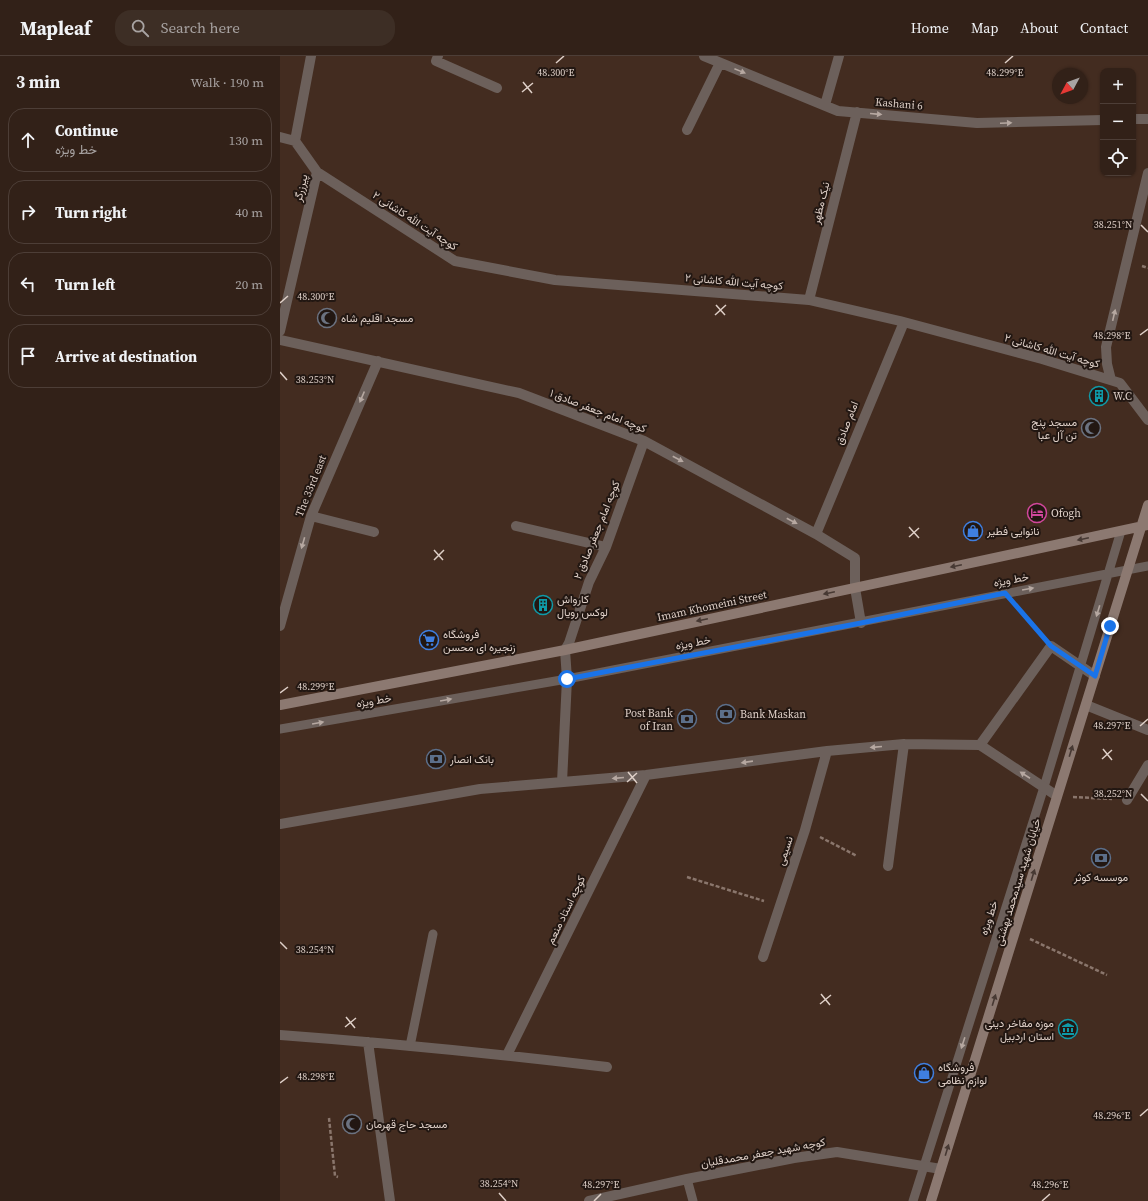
<!DOCTYPE html>
<html lang="en">
<head>
<meta charset="utf-8">
<style>
	:root { --surface:#322118; --page:#3d2e25; --text:#f1f3f6; --muted:#a8a3a2; --line:#4d3e37 }
	body { margin:0; font-family:"Source Serif 4",Vazirmatn,serif; background:var(--page); color:var(--text) }
	.controls { position:absolute; right:12px; top:12px; display:grid; overflow:hidden; border-radius:8px; box-shadow:0 1px 3px #0004 }
	.controls button { width:36px; height:36px; display:grid; place-items:center; padding:0; border:0; border-bottom:1px solid var(--line); background:var(--surface); color:var(--text); font:20px sans-serif }
	.compass { position:absolute; left:772px; top:12px; width:36px; height:36px; border-radius:50%; background:var(--surface); box-shadow:0 1px 3px #0004; rotate:229deg }
	.stop { position:absolute; width:12px; height:12px; margin:-9px; border:3px solid #1a73e8; border-radius:50%; background:#fff }
	.stop.end { background:#1a73e8; border-color:#fff; box-shadow:0 1px 4px #0008 }
	.list { margin:0; padding:0; list-style:none }
	h2 { display:flex; justify-content:space-between; align-items:center; height:52px; margin:0; padding:0 16px; font-size:17px }
	h2 small { font-size:13px; font-weight:400; color:var(--muted) }
	.list li { display:grid; grid-template-columns:26px 1fr auto; gap:12px; align-items:center; box-sizing:border-box; height:64px; margin:0 8px 8px; padding:0 8px; border:1px solid var(--line); border-radius:16px }
	.list b { display:block; font-size:15px; white-space:nowrap }
	.list p { margin:0; font-size:13px; white-space:nowrap; color:var(--muted) }
	.list em { font-size:13px; font-style:normal; color:var(--muted) }
	.icon { flex:none; width:22px; height:22px; fill:none; stroke:currentColor; stroke-width:2; stroke-linecap:round; stroke-linejoin:round }
	.map { position:relative; flex:none; width:868px; height:1145px; overflow:hidden }
	header { display:flex; align-items:center; gap:24px; box-sizing:border-box; height:56px; padding:0 20px; background:var(--surface); border-bottom:1px solid var(--line) }
	header strong { font-size:19px }
	nav { display:flex; gap:22px; margin-inline-start:auto; font-size:14px }
	.search { width:280px; height:36px; background:var(--page); display:flex; align-items:center; gap:10px; box-sizing:border-box; padding:0 14px; border-radius:16px; color:var(--muted); font-size:15px }
	main { display:flex }
	aside { flex:1; background:var(--surface) }
	.map>svg:first-child { display:block }
	.lines { fill:none; stroke-linecap:round; stroke-linejoin:round }
	.path { stroke:#8a766c; stroke-width:2.5; stroke-dasharray:4 2; stroke-linecap:butt }
	.service { stroke:#6c605b; stroke-width:9 }
	.minor { stroke:#6c605b; stroke-width:10 }
	.secondary { stroke:#8c7971; stroke-width:10 }
	.oneway { fill:#b6a8a1 }
	.oneway2 { fill:#473933 }
	.route { stroke:#1a73e8; stroke-width:5 }
	.ticks { fill:none; stroke:#decfc7; stroke-width:1.5 }
	.labels { text-anchor:middle; dominant-baseline:central; stroke-width:4; stroke-linejoin:round; paint-order:stroke }
	.street-label { font-size:11px; fill:#decfc7; stroke:#221712 }
	.poi-label { font-size:11px; fill:#decfc7; stroke:#221712; text-anchor:start }
	.ticks-label { font-size:10px; text-anchor:middle; fill:#decfc7; stroke:#221712; stroke-width:4; stroke-linejoin:round; paint-order:stroke }
</style>
</head>
<body>
<header>
<strong>Mapleaf</strong>
<div class="search"><svg class="icon" aria-label="search" viewBox="0 0 24 24"><circle cx="10" cy="10" r="6"/><path d="M15 15l6 6"/></svg>Search here</div>
<nav><a>Home</a><a>Map</a><a>About</a><a>Contact</a></nav>
</header>
<main>
<aside>
<h2>3 min<small>Walk · 190 m</small></h2>
<ul class="list">
<li><svg class="icon" aria-label="ahead" viewBox="0 0 24 24"><path d="M12 20V5M6 11l6-6 6 6"/></svg><div><b>Continue</b><p>خط ویژه</p></div><em>130 m</em></li>
<li><svg class="icon" aria-label="right" viewBox="0 0 24 24"><path d="M7 20v-9h11M14 6l5 5-5 5"/></svg><div><b>Turn right</b></div><em>40 m</em></li>
<li><svg class="icon" aria-label="left" viewBox="0 0 24 24"><path d="M17 20v-9H6M10 6l-5 5 5 5"/></svg><div><b>Turn left</b></div><em>20 m</em></li>
<li><svg class="icon" aria-label="arrive" viewBox="0 0 24 24"><path d="M6 21V4h12l-3 4 3 4H6"/></svg><div><b>Arrive at destination</b></div></li>
</ul>
</aside>
<div class="map">
<svg width="868" height="1145" viewBox="0 0 868 1145">
	<rect width="100%" height="100%" fill="#432c20"/>
	<g class="lines">
		<path class="path" d="M862,210L868,212
			M738,551L760,578
			M793,741L832,743
			M540,781L577,800
			M407,821L484,845
			M750,883L827,919
			M49,1062L55,1120L58,1121"/>
		<path class="service" d="M0,673L287,623L868,510
			M130,990L153,878
			M407,1123L413,1145
			M633,1145L764,731L841,475"/>
		<path class="minor" d="M158,0L156,5L217,32
			M424,0L558,55L697,67L823,64
			M545,49L559,0
			M853,63H868
			M407,74L440,7
			M0,81L15,85
			M37,116L175,205L275,224L529,244L620,265L762,303L840,327L868,364
			M529,244L577,56
			M0,275L37,116L15,85L31,0
			M0,284L239,337L364,385L536,478L575,502V532L581,567
			M831,324L827,308L826,291L868,117
			M31,460L94,476
			M236,470L326,491
			M536,478L624,266
			M0,570L31,460L98,305
			M806,649L868,674
			M700,689L771,590L815,620
			M282,726L287,623L285,594L289,587L309,526L326,491L364,385
			M847,744L868,709
			M0,768L200,733L366,719L547,695L624,688L700,689L777,740
			M608,810L624,688
			M483,901L525,774L547,695
			M0,979C109,987 218,998 327,1011
			M88,986L110,1145
			M227,999L366,719
			M309,1145L407,1123L514,1102L557,1096L661,1113"/>
		<path class="secondary" d="M0,649L285,594L868,469
			M651,1145L868,449"/>
	</g>
	<defs><path id="oneway-solid" d="M-6-.8H1V-3.2L6.5 0L1 3.2V.8H-6Z"/></defs>
	<g class="oneway">
		<use href="#oneway-solid" transform="translate(460 15) rotate(22)"/>
		<use href="#oneway-solid" transform="translate(596 58) rotate(5)"/>
		<use href="#oneway-solid" transform="translate(726 67) rotate(-2)"/>
		<use href="#oneway-solid" transform="translate(834 259) rotate(-77)"/>
		<use href="#oneway-solid" transform="translate(82 341) rotate(113)"/>
		<use href="#oneway-solid" transform="translate(398 403) rotate(28)"/>
		<use href="#oneway-solid" transform="translate(512 465) rotate(28)"/>
		<use href="#oneway-solid" transform="translate(23 487) rotate(106)"/>
		<use href="#oneway-solid" transform="translate(748 533) rotate(-10)"/>
		<use href="#oneway-solid" transform="translate(818 555) rotate(107)"/>
		<use href="#oneway-solid" transform="translate(166 644) rotate(-10)"/>
		<use href="#oneway-solid" transform="translate(38 667) rotate(-10)"/>
		<use href="#oneway-solid" transform="translate(596 691) rotate(175)"/>
		<use href="#oneway-solid" transform="translate(467 706) rotate(172)"/>
		<use href="#oneway-solid" transform="translate(745 719) rotate(-147)"/>
		<use href="#oneway-solid" transform="translate(338 722) rotate(175)"/>
		<use href="#oneway-solid" transform="translate(683 987) rotate(108)"/>
	</g>
	<g class="oneway2">
		<use href="#oneway-solid" transform="translate(803 483) rotate(168)"/>
		<use href="#oneway-solid" transform="translate(676 510) rotate(168)"/>
		<use href="#oneway-solid" transform="translate(549 537) rotate(168)"/>
		<use href="#oneway-solid" transform="translate(422 564) rotate(168)"/>
		<use href="#oneway-solid" transform="translate(791 695) rotate(-73)"/>
		<use href="#oneway-solid" transform="translate(753 819) rotate(-73)"/>
		<use href="#oneway-solid" transform="translate(714 944) rotate(-73)"/>
		<use href="#oneway-solid" transform="translate(667 1094) rotate(-73)"/>
	</g>
	<g class="lines">
		<path class="route" d="M287,623L581,567L725,537L771,590L815,620L830,570"/>
	</g>
	<path class="ticks" d="M276,7L284,0M725,7L733,0M243,26L252,37M242,36L253,27M861,169L868,176M0,247L8,240M436,249L445,259M435,259L446,249M860,279L868,273M0,316L7,324M629,471L639,482M629,481L639,472M154,494L163,504M154,504L164,494M0,637L8,631M860,670L868,663M823,693L832,704M822,703L832,694M348,716L357,727M347,726L357,717M861,738L868,745M0,886L7,893M541,938L550,949M540,948L551,939M66,961L75,972M65,971L76,962M0,1027L8,1021M860,1060L868,1053M219,1137L226,1145M314,1145L321,1138M762,1145L770,1138"/>
	<defs>
		<symbol id="mosque-ring" viewBox="-11 -11 22 22"><circle r="9.5" fill="#221712" stroke="#6b7280" stroke-width="1.5"/><path d="M3.5-4.9A6 6 0 1 0 3.5 4.9A5 5 0 1 1 3.5-4.9Z" fill="#6b7280"/></symbol>
		<symbol id="building-ring" viewBox="-11 -11 22 22"><circle r="9.5" fill="#221712" stroke="#0f9aa8" stroke-width="1.5"/><path d="M-4-6H4V6H1V3H-1V6H-4ZM-2.5-4.3h1.7v1.8h-1.7ZM.8-4.3h1.7v1.8H.8ZM-2.5-1h1.7V.8h-1.7ZM.8-1h1.7V.8H.8Z" fill="#0f9aa8"/></symbol>
		<symbol id="hotel-ring" viewBox="-11 -11 22 22"><circle r="9.5" fill="#221712" stroke="#d1479c" stroke-width="1.5"/><path d="M-6-4.5h1.5V1H6V5H4.5V3h-9V5H-6ZM-4 0a1.8 1.8 0 1 1 3.6 0ZM.5 0V-2.5h3Q6-2.5 6 0Z" fill="#d1479c"/></symbol>
		<symbol id="shop-ring" viewBox="-11 -11 22 22"><circle r="9.5" fill="#221712" stroke="#3f7fe0" stroke-width="1.5"/><path d="M-5-2.5h2.3a2.7 3.5 0 0 1 5.4 0H5L5.5 6h-11ZM-1.5-2.5h3a1.5 2.3 0 0 0-3 0Z" fill="#3f7fe0"/></symbol>
		<symbol id="supermarket-ring" viewBox="-11 -11 22 22"><circle r="9.5" fill="#221712" stroke="#3f7fe0" stroke-width="1.5"/><path d="M-6-5.5h2.5l.6 2H6L4.5 2H-2.5L-4.4-4H-6ZM-1.5 3.2a1.3 1.3 0 1 0 .1 0ZM3 3.2a1.3 1.3 0 1 0 .1 0Z" fill="#3f7fe0"/></symbol>
		<symbol id="bank-ring" viewBox="-11 -11 22 22"><circle r="9.5" fill="#221712" stroke="#5c6f8a" stroke-width="1.5"/><path d="M-6-4H6V4H-6ZM0-2.3a2.3 2.3 0 1 0 0 4.6a2.3 2.3 0 1 0 0-4.6Z" fill="#5c6f8a"/></symbol>
		<symbol id="museum-ring" viewBox="-11 -11 22 22"><circle r="9.5" fill="#221712" stroke="#0f9aa8" stroke-width="1.5"/><path d="M0-6L6-3V-2H-6V-3ZM-5-1h2V3h-2ZM-1-1h2V3h-2ZM3-1h2V3H3ZM-6 4H6V6H-6Z" fill="#0f9aa8"/></symbol>
	</defs>
	<g fill-rule="evenodd">
		<use href="#mosque-ring" x="36" y="251" width="22" height="22"/>
		<use href="#building-ring" x="808" y="329" width="22" height="22"/>
		<use href="#mosque-ring" x="800" y="361" width="22" height="22"/>
		<use href="#hotel-ring" x="746" y="446" width="22" height="22"/>
		<use href="#shop-ring" x="682" y="464" width="22" height="22"/>
		<use href="#building-ring" x="252" y="538" width="22" height="22"/>
		<use href="#supermarket-ring" x="138" y="573" width="22" height="22"/>
		<use href="#bank-ring" x="435" y="647" width="22" height="22"/>
		<use href="#bank-ring" x="396" y="652" width="22" height="22"/>
		<use href="#bank-ring" x="145" y="692" width="22" height="22"/>
		<use href="#bank-ring" x="810" y="791" width="22" height="22"/>
		<use href="#museum-ring" x="777" y="962" width="22" height="22"/>
		<use href="#shop-ring" x="633" y="1006" width="22" height="22"/>
		<use href="#mosque-ring" x="61" y="1057" width="22" height="22"/>
	</g>
	<g class="labels">
		<g class="street-label">
			<text transform="translate(619 48) rotate(5)">Kashani 6</text>
			<text transform="translate(21 132) rotate(-77)">پیرزرگر</text>
			<text transform="translate(541 147) rotate(-76)">نیک مظهر</text>
			<text transform="translate(135 165) rotate(33)">کوچه آیت الله کاشانی ۲</text>
			<text transform="translate(454 226) rotate(5)">کوچه آیت الله کاشانی ۲</text>
			<text transform="translate(772 295) rotate(16)">کوچه آیت الله کاشانی ۲</text>
			<text transform="translate(318 355) rotate(21)">کوچه امام جعفر صادق ۱</text>
			<text transform="translate(567 367) rotate(-69)">امام صادق</text>
			<text transform="translate(31 430) rotate(-68)">The 33rd east</text>
			<text transform="translate(317 474) rotate(-68)">کوچه امام جعفر صادق ۲</text>
			<text transform="translate(731 524) rotate(-11)">خط ویژه</text>
			<text transform="translate(432 550) rotate(-12)">Imam Khomeini Street</text>
			<text transform="translate(413 587) rotate(-11)">خط ویژه</text>
			<text transform="translate(94 645) rotate(-10)">خط ویژه</text>
			<text transform="translate(505 795) rotate(-72)">نسیمی</text>
			<text transform="translate(738 826) rotate(-73)">خیابان شهید سیدمحمد بهشتی</text>
			<text transform="translate(286 854) rotate(-64)">کوچه استاد منعم</text>
			<text transform="translate(709 862) rotate(-72)">خط ویژه</text>
			<text transform="translate(483 1097) rotate(-10)">کوچه شهید جعفر محمدقلیان</text>
		</g>
		<g class="poi-label">
			<text x="61" y="262">مسجد اقلیم شاه</text>
			<text x="833" y="340">W.C</text>
			<text x="797" y="366" text-anchor="end">مسجد پنج<tspan x="797" dy="13">تن آل عبا</tspan></text>
			<text x="771" y="457">Ofogh</text>
			<text x="707" y="475">نانوایی فطیر</text>
			<text x="277" y="543">کارواش<tspan x="277" dy="13">لوکس رویال</tspan></text>
			<text x="163" y="578">فروشگاه<tspan x="163" dy="13">زنجیره ای محسن</tspan></text>
			<text x="393" y="657" text-anchor="end">Post Bank<tspan x="393" dy="13">of Iran</tspan></text>
			<text x="460" y="658">Bank Maskan</text>
			<text x="170" y="703">بانک انصار</text>
			<text x="821" y="821" text-anchor="middle">موسسه کوثر</text>
			<text x="774" y="967" text-anchor="end">موزه مفاخر دینی<tspan x="774" dy="13">استان اردبیل</tspan></text>
			<text x="658" y="1011">فروشگاه<tspan x="658" dy="13">لوازم نظامی</tspan></text>
			<text x="86" y="1068">مسجد حاج قهرمان</text>
		</g>
	</g>
	<g class="ticks-label">
		<text x="276" y="20">48.300°E</text>
		<text x="725" y="20">48.299°E</text>
		<text x="833" y="172">38.251°N</text>
		<text x="36" y="244">48.300°E</text>
		<text x="832" y="283">48.298°E</text>
		<text x="35" y="327">38.253°N</text>
		<text x="36" y="634">48.299°E</text>
		<text x="832" y="673">48.297°E</text>
		<text x="833" y="741">38.252°N</text>
		<text x="35" y="897">38.254°N</text>
		<text x="36" y="1024">48.298°E</text>
		<text x="832" y="1063">48.296°E</text>
		<text x="219" y="1131">38.254°N</text>
		<text x="321" y="1132">48.297°E</text>
		<text x="770" y="1132">48.296°E</text>
	</g>
</svg>
<div class="controls">
<button>+</button>
<button>−</button>
<button><svg class="icon" aria-label="locate" viewBox="0 0 24 24"><circle cx="12" cy="12" r="6"/><path d="M12 2v4M12 18v4M2 12h4M18 12h4"/></svg></button>
</div>
<svg class="compass" viewBox="-18 -18 36 36"><path d="M0-13l5 13h-10z" fill="#e53935"/><path d="M0 13l5-13h-10z" fill="#a8a3a2"/></svg>
<div class="stop" style="left:287px;top:623px"></div>
<div class="stop end" style="left:830px;top:570px"></div>
</div>
</main>
</body>
</html>
